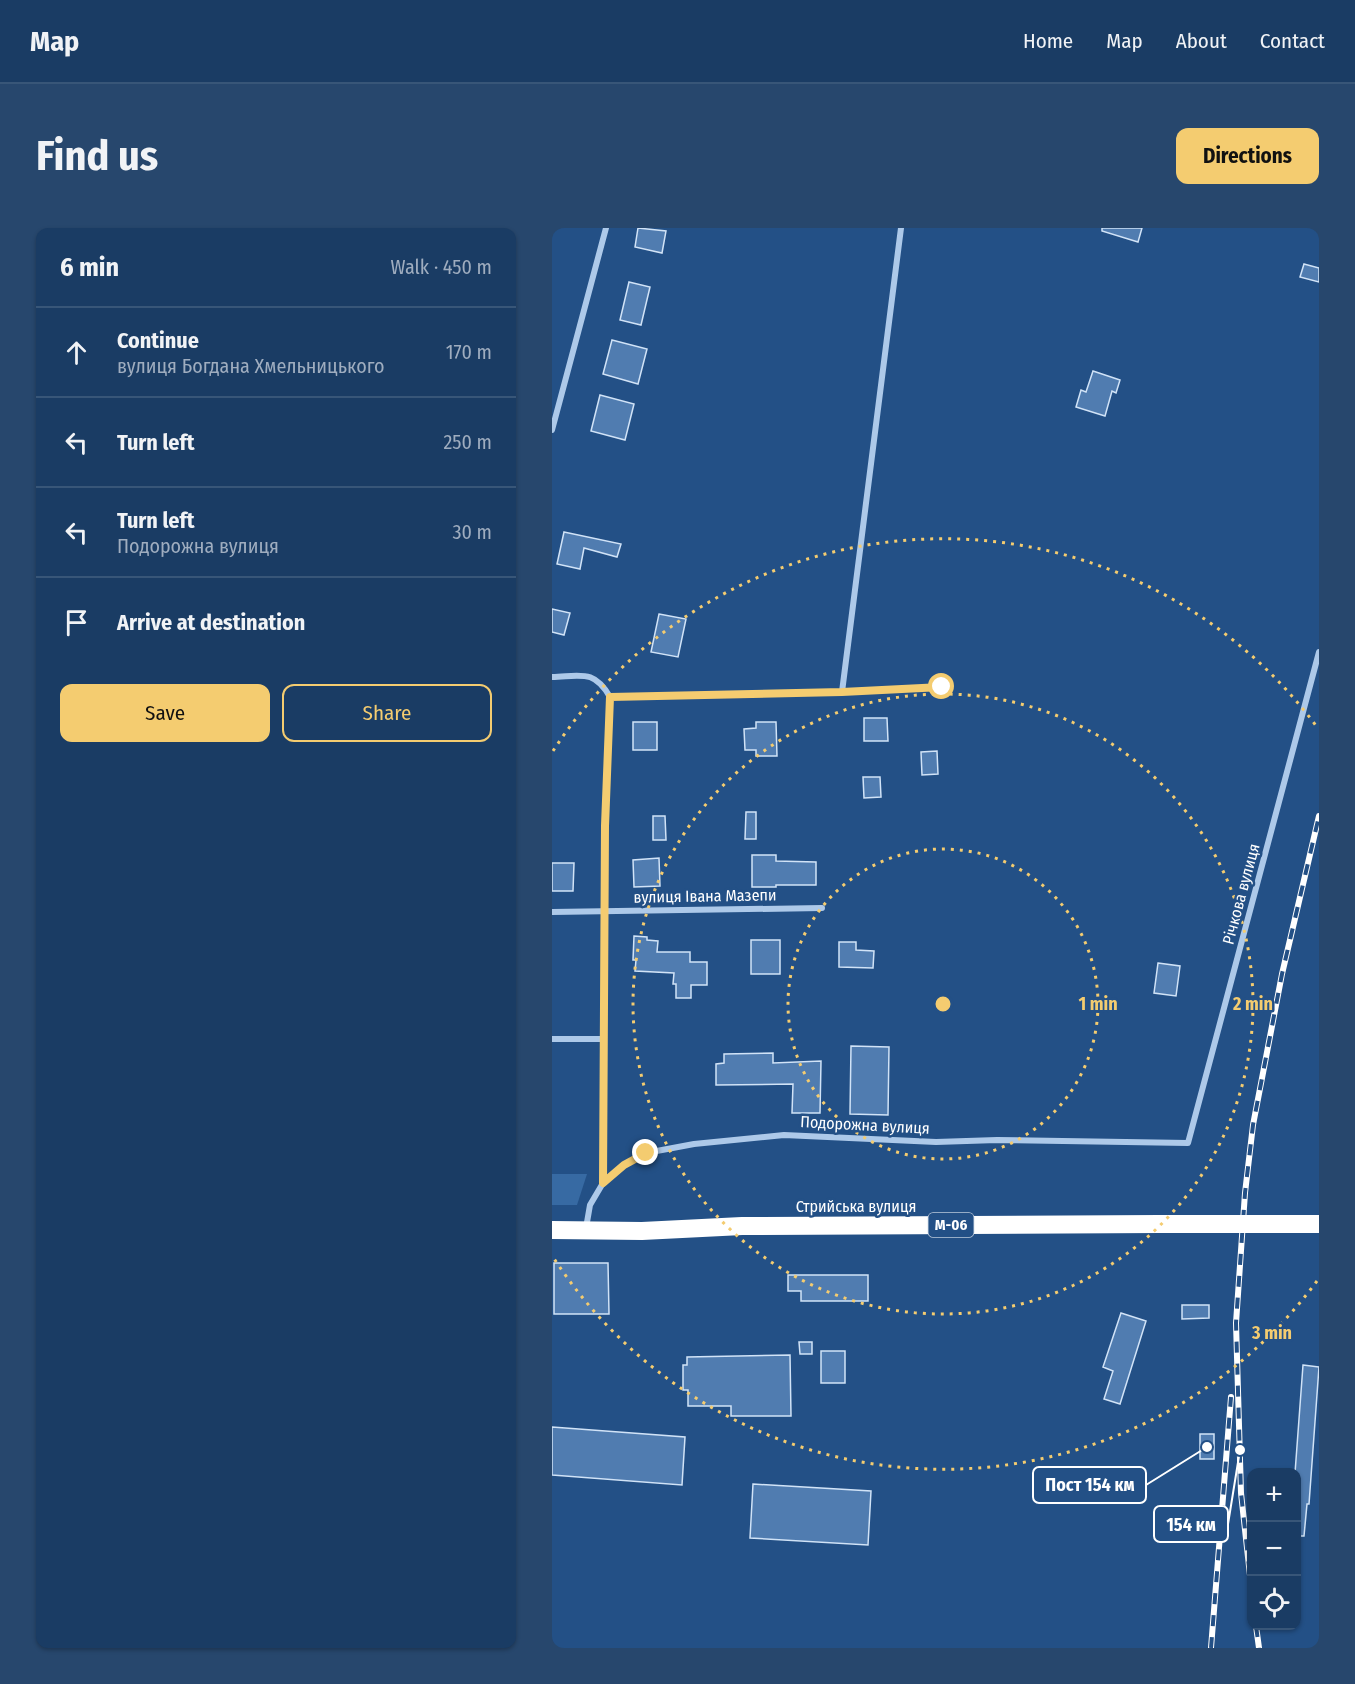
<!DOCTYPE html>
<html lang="en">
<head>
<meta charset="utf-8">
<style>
	:root { --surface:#1a3c64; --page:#27476d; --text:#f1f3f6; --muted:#9fadbf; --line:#385678; --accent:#f4cc70 }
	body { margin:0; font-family:"Fira Sans Condensed",sans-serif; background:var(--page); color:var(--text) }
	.controls { position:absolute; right:18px; bottom:18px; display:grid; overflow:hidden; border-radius:12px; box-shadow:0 2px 4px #0004 }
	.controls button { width:54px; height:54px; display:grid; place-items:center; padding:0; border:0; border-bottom:2px solid var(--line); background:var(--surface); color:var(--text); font:30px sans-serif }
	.stop { position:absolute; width:18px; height:18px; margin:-14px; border:4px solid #f4cc70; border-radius:50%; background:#fff }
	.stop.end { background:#f4cc70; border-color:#fff; box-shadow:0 2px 6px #0008 }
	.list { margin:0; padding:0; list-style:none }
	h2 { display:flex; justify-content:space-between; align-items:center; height:78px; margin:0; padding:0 24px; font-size:26px }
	h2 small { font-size:20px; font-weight:400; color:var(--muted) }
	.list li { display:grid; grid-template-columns:39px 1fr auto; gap:18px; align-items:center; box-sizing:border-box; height:90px; padding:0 24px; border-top:2px solid var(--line) }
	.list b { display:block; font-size:22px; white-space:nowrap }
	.list p { margin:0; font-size:20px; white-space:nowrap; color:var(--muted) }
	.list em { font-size:20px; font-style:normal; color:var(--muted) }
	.actions { display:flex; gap:12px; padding:18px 24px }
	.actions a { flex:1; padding:14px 0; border:2px solid var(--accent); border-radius:12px; text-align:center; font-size:21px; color:var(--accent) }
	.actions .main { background:var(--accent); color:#111 }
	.icon { flex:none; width:33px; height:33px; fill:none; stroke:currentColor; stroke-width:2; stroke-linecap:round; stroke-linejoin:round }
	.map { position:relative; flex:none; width:767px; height:1420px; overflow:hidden; border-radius:12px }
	header { display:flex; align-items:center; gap:36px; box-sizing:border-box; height:84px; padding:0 30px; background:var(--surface); border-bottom:2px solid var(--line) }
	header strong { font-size:28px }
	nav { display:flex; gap:33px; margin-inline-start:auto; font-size:21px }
	.intro { display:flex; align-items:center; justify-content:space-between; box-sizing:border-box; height:144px; padding:0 36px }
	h1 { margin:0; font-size:42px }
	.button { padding:15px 27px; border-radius:12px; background:var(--accent); color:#111; font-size:21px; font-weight:700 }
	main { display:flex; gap:36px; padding:0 36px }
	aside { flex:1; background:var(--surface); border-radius:12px; box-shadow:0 2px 4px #0004 }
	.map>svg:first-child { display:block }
	.green { fill:#376aa3 }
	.building { fill:#507cb0; stroke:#d1e3f7; stroke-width:1.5 }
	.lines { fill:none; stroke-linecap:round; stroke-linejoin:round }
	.street { stroke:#adc9e9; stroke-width:6 }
	.highway { stroke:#fff; stroke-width:18 }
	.rail-casing { stroke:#fff; stroke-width:6 }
	.rail { stroke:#235086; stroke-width:4; stroke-dasharray:11; stroke-linecap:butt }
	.highway-bridge { stroke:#fff; stroke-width:18 }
	.route { stroke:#f4cc70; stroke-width:8 }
	.ring { fill:none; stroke:#f4cc70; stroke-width:3; stroke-dasharray:3 6 }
	.labels { text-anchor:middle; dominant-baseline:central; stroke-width:5; stroke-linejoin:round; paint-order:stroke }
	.shield { fill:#235086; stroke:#bdcadb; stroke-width:1.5 }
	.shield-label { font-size:15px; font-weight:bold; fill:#fff }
	.street-label { font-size:16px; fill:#fff; stroke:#235086 }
	.centre { fill:#f4cc70; stroke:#235086; stroke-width:3 }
	.ring-label { font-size:18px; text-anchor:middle; font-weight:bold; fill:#f4cc70; stroke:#235086; stroke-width:5; stroke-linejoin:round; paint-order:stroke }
	.leader { fill:none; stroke:#fff; stroke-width:2 }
	.callout-dot { fill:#fff; stroke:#235086; stroke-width:2 }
	.callout { fill:#235086; stroke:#fff; stroke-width:2 }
	.callout-label { font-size:18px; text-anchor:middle; font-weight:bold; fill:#fff }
</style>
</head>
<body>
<header>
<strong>Map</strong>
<nav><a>Home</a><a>Map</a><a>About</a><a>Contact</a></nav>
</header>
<div class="intro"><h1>Find us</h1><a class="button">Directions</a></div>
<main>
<aside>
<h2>6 min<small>Walk · 450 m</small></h2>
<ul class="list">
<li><svg class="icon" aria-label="ahead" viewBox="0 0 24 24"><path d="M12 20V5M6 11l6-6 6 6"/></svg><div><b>Continue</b><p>вулиця Богдана Хмельницького</p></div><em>170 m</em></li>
<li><svg class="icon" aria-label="left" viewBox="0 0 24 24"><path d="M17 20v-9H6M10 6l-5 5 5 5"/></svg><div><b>Turn left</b></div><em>250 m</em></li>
<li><svg class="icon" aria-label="left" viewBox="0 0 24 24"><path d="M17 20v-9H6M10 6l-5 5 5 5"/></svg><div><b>Turn left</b><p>Подорожна вулиця</p></div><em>30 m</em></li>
<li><svg class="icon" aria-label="arrive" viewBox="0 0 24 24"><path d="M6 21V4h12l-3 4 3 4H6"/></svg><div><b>Arrive at destination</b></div></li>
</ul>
<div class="actions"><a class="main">Save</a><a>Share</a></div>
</aside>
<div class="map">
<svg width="767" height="1420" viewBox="0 0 767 1420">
	<rect width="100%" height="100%" fill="#235086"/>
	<path class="green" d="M0,946H35L25,977H0Z"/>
	<path class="building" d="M86,0L114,3L110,25L83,19Z
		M550,0H590L586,14L550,3Z
		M752,36L767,40V54L748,49Z
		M77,54L98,59L89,97L68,92Z
		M60,112L95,121L86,156L51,146Z
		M541,143L568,152L564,165L560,163L553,188L524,179L529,162L534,164Z
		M48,167L82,176L73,212L39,203Z
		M12,304L69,316L65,329L32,320L28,341L5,336Z
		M0,381L18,385L12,407L0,404Z
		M107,386L134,391L126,429L99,424Z
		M312,490H335L336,513H312Z
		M81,494H105V522H81Z
		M204,494H224L225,528H204V522H193L192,501L204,500Z
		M385,523L386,546L370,547L369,524Z
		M311,549H328L329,569L312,570Z
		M194,584H204V611H193Z
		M101,588H113L114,612H101Z
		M200,627H224V633L264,634V657H224V659H200Z
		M107,630L108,658L82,659L81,632Z
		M0,635H22L21,663H0Z
		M82,708L95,709V712L106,713L105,724H138V734H155V757H139V770H124V756H121L122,745L83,743L84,732H81Z
		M199,712H228V746H199Z
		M287,714H304V722L322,723L321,740L287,739Z
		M606,735L628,738L624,768L602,765Z
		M299,818L337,819L336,887L298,886Z
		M221,825V835L269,833L268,885H240L241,856L164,857V836L172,835V826Z
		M2,1035H56L57,1086H2Z
		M236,1047H316V1073H249V1063H236Z
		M630,1077H657V1090L630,1091Z
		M569,1085L594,1093L568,1176L552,1171L561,1143L551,1139Z
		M247,1114H260V1126H248Z
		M269,1123H293V1155H269Z
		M238,1127L239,1188H179V1178H136V1162H131V1137H135V1129Z
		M751,1137L767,1139L757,1276H755L752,1308H744L743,1245Z
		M0,1199L133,1209L130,1257L0,1247Z
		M648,1206H662V1231H648Z
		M201,1256L319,1263L316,1317L198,1310Z"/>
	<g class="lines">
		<path class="street" d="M0,202L54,0
			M0,449C29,448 42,441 58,469L290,464L390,459
			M290,464L349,0
			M0,684L270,680
			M0,811H52
			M51,955L53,598L58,469
			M34,1000L38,977L51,955L72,937L94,925L142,916L232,907L384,914L445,912L636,915L767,424"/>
		<path class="highway" d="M0,1002L90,1003L190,998L608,996"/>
		<defs>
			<path id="rail" d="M700,1366L689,1265L684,1095L693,965L701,897L730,746L767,588
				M704,1398L707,1420
				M659,1420L679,1169"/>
		</defs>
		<use href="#rail" class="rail-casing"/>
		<use href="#rail" class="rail"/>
		<path class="highway-bridge" d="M608,996H767"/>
	</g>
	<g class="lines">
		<path class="route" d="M94,925L72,937L51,955L53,598L58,469L290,464L390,459"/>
	</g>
	<g class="ring">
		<circle cx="391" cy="776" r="155"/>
		<circle cx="391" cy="776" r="310"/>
		<path d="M765 1053A465 465 0 0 1 1 1029M1 523A465 465 0 0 1 765 499"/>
	</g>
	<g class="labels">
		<rect class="shield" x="376.5" y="985" width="45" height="24" rx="4.5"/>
		<g class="shield-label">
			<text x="399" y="997">М-06</text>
		</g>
		<g class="street-label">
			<text transform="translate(689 666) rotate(-75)">Річкова вулиця</text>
			<text transform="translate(153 668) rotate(-1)">вулиця Івана Мазепи</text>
			<text transform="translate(313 897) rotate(3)">Подорожна вулиця</text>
			<text x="304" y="978">Стрийська вулиця</text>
		</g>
	</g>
	<circle cx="391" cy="776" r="9" class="centre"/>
	<g class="ring-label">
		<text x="546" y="782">1 min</text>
		<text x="701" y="782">2 min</text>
		<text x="720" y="1111">3 min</text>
	</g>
	<path class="leader" d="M655 1219L594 1257M688 1222L676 1296"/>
	<g class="callout-dot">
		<circle cx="655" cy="1219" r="6"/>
		<circle cx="688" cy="1222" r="6"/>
	</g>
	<g class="callout">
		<rect x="481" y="1239" width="113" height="36" rx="6"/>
		<rect x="602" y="1278" width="74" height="36" rx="6"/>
	</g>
	<g class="callout-label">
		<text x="538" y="1263">Пост 154 км</text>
		<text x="639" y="1303">154 км</text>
	</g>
</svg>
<div class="controls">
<button>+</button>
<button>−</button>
<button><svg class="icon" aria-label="locate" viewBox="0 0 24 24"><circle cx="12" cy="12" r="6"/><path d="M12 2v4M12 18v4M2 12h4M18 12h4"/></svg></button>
</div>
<div class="stop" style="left:390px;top:459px"></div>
<div class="stop end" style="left:94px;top:925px"></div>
</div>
</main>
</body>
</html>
